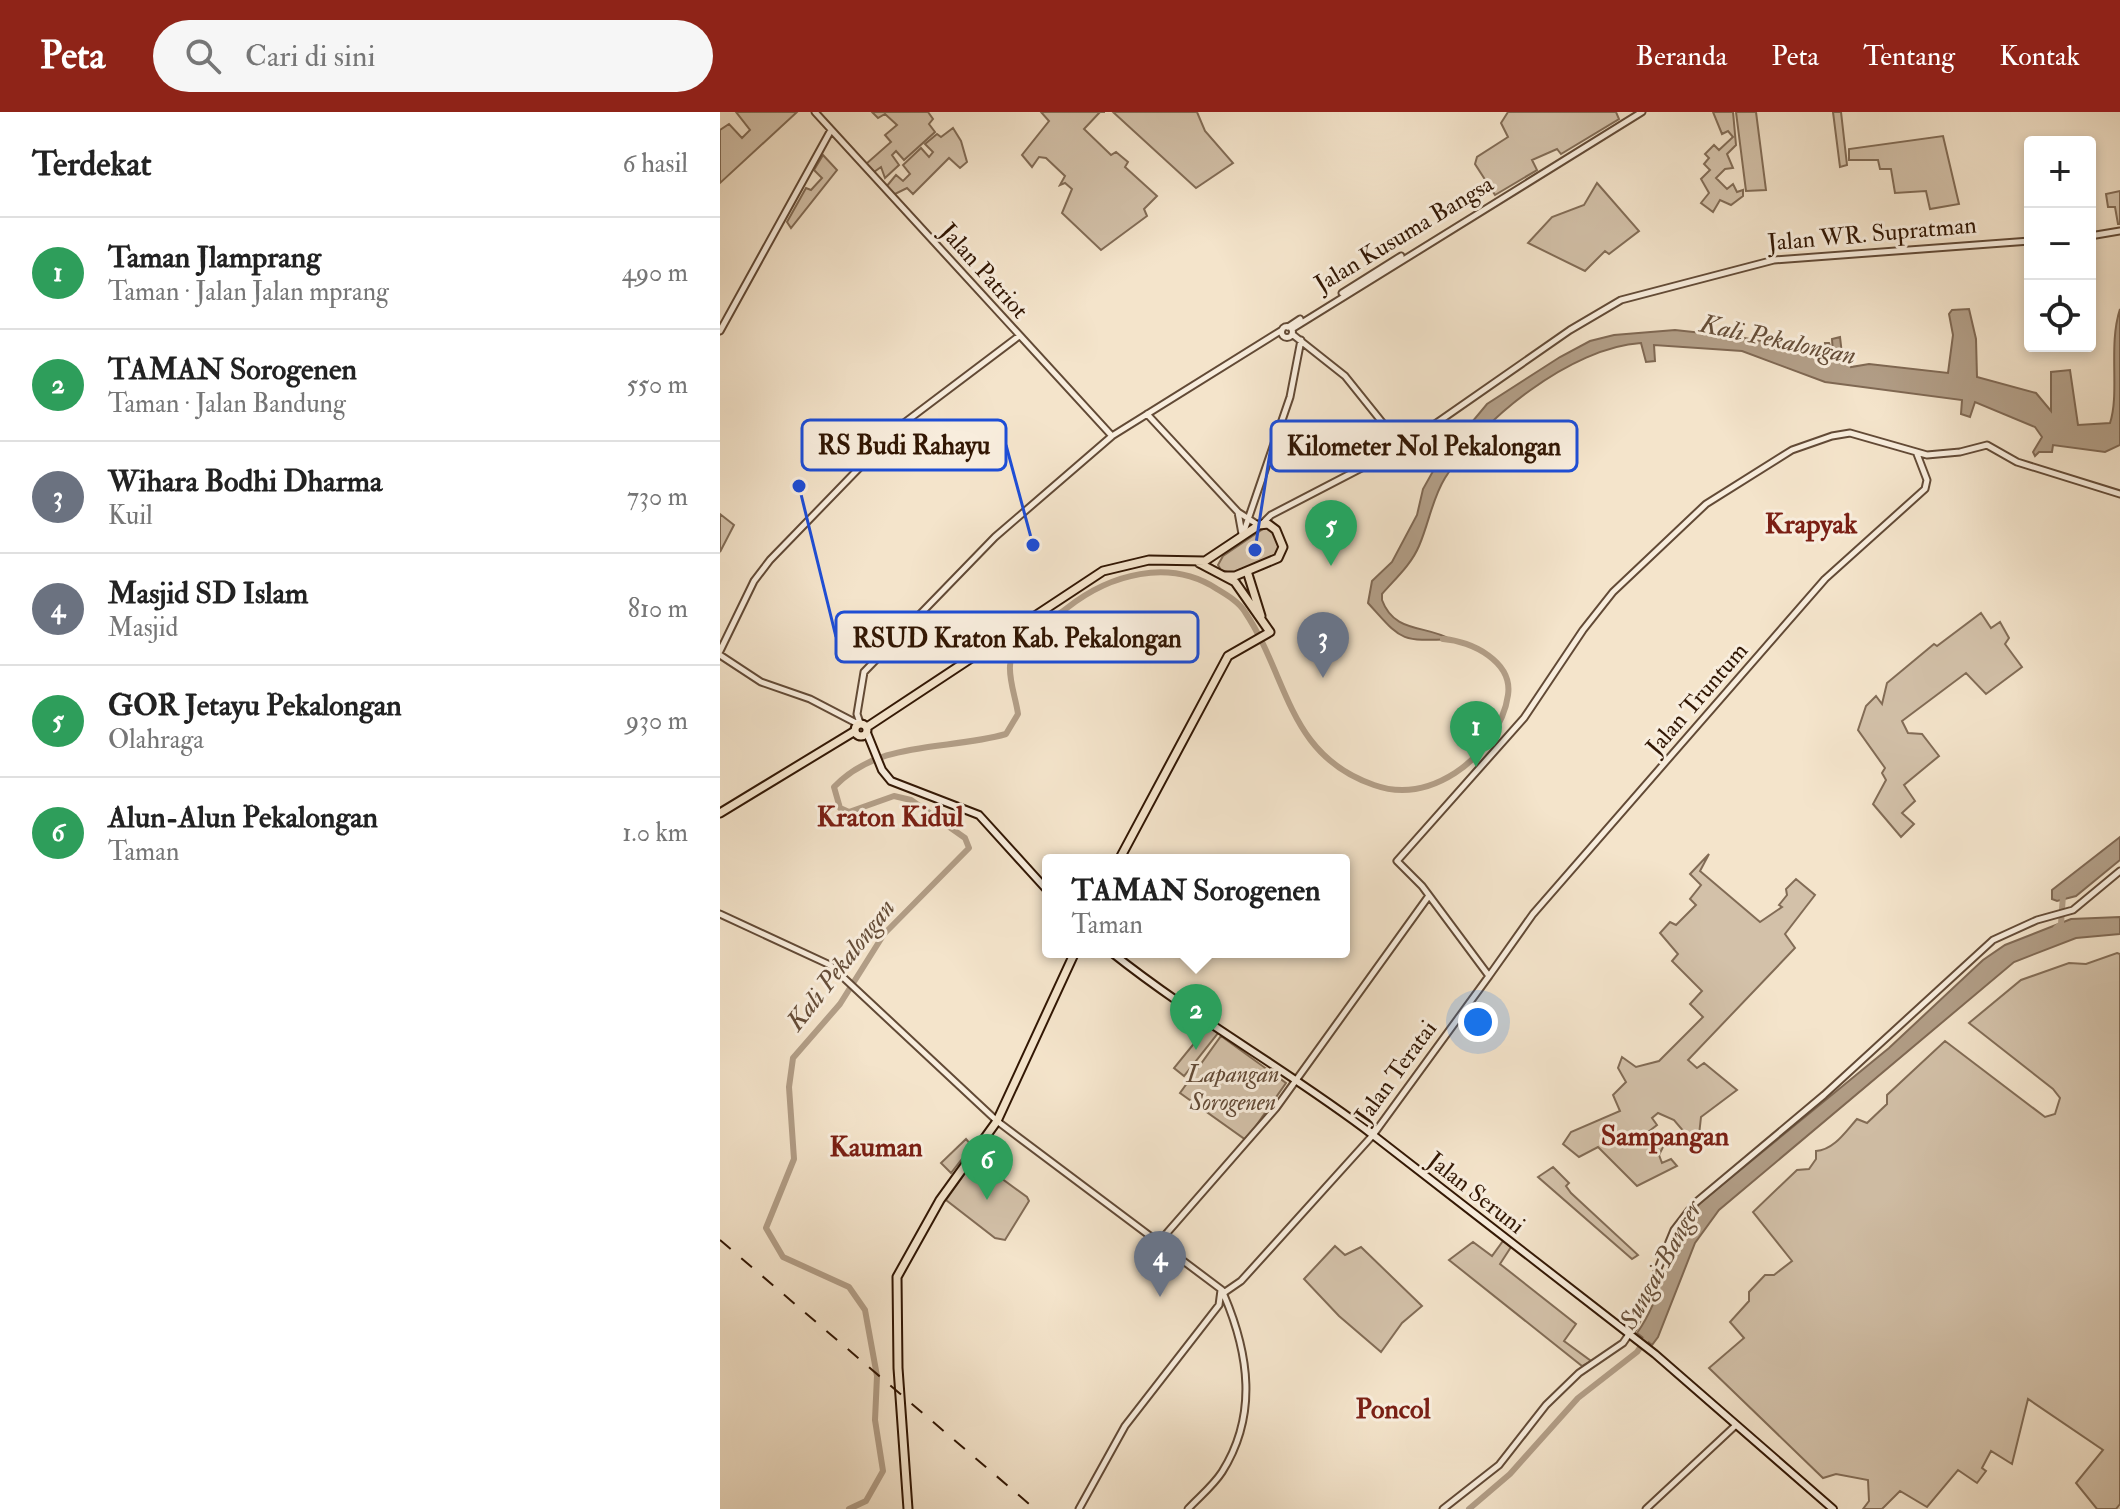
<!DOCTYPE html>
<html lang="id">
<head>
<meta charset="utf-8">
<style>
	:root { --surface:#fff; --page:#f6f6f6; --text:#222; --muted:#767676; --line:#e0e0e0; --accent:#8f2418 }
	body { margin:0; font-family:"IM FELL Double Pica",serif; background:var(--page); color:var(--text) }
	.controls { position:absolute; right:24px; top:24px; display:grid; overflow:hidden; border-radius:8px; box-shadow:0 4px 12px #0003 }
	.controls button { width:72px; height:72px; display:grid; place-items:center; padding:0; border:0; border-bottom:2px solid var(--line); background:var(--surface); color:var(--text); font:40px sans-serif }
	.you { position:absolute; left:758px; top:910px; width:28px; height:28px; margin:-20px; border:6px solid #fff; border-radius:50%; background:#1a73e8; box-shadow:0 0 0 12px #1a73e833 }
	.badge { display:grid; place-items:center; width:52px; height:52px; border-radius:50%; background:var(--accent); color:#fff; font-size:26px; font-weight:700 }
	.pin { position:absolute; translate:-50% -66px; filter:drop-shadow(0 2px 4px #0008) }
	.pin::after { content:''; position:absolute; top:42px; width:28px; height:24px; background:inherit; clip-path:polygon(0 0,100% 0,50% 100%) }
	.popup { position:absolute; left:322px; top:742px; width:308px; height:104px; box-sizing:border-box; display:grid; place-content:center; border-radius:8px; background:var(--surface); filter:drop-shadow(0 2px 6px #0005); font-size:26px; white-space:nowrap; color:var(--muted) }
	.popup b { font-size:30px; color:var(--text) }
	.popup::after { content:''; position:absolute; left:50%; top:100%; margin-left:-16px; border:16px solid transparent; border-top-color:var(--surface) }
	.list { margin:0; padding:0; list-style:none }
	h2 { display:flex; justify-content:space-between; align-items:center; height:104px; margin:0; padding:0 32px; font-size:34px }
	h2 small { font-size:26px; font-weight:400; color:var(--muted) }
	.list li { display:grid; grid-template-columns:52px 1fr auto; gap:24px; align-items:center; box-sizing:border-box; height:112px; padding:0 32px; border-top:2px solid var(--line) }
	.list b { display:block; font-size:30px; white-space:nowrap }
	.list p { margin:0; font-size:26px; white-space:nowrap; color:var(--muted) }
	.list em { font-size:26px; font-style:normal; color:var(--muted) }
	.icon { flex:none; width:44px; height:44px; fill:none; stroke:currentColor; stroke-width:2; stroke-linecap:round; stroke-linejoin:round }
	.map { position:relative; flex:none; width:1400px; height:1397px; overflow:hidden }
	header { display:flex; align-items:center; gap:48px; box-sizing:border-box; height:112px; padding:0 40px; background:var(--accent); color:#fff }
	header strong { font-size:38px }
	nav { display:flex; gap:44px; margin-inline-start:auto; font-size:28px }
	.search { width:560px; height:72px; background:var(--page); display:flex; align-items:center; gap:20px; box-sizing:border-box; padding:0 28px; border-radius:44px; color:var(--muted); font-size:30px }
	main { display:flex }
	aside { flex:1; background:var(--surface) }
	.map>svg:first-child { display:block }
	.green { fill:#d3c1a9; stroke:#826c56; stroke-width:2 }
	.water { fill:#b29e87; stroke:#7f6853; stroke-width:2 }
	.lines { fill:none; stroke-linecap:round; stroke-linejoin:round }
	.river { stroke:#b29e87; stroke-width:6 }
	.tertiary-casing { stroke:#624a36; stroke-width:9 }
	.secondary-casing { stroke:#321704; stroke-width:10 }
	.primary-casing { stroke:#321704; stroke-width:11 }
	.tertiary { stroke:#f8eddd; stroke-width:5 }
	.secondary { stroke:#f8eddd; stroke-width:6 }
	.primary { stroke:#f4e4cb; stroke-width:7 }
	.rail { stroke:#321704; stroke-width:2; stroke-dasharray:14 14; stroke-linecap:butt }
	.labels { text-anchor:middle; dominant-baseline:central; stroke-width:6; stroke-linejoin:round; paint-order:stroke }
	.street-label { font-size:24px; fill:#321704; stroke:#f8eddd }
	.park-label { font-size:24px; font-style:italic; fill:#624a36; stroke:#f8eddd }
	.water-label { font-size:26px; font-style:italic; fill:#654d38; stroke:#f8eddd }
	.quarter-label { font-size:28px; font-weight:bold; fill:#7a1f14; stroke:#f8eddd }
	.leader { fill:none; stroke:#1d4ed8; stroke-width:3 }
	.callout-dot { fill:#1d4ed8; stroke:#f8eddd; stroke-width:3 }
	.callout { fill:#f8eddd; stroke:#1d4ed8; stroke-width:3 }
	.callout-label { font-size:26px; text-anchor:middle; font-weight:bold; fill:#321704 }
</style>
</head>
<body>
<header>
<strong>Peta</strong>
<div class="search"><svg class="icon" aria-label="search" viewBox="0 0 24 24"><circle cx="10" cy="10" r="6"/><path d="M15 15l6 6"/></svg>Cari di sini</div>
<nav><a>Beranda</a><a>Peta</a><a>Tentang</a><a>Kontak</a></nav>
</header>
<main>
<aside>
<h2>Terdekat<small>6 hasil</small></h2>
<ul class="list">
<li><span class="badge" style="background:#2e9e5b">1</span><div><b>Taman Jlamprang</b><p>Taman · Jalan Jalan mprang</p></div><em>490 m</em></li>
<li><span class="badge" style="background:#2e9e5b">2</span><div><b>TAMAN Sorogenen</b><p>Taman · Jalan Bandung</p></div><em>550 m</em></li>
<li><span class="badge" style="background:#6b7280">3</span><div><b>Wihara Bodhi Dharma</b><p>Kuil</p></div><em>730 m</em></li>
<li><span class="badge" style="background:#6b7280">4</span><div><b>Masjid SD Islam</b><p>Masjid</p></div><em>810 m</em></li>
<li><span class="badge" style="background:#2e9e5b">5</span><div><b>GOR Jetayu Pekalongan</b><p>Olahraga</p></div><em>930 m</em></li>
<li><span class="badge" style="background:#2e9e5b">6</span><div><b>Alun-Alun Pekalongan</b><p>Taman</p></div><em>1.0 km</em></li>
</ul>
</aside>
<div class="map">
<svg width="1400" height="1397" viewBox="0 0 1400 1397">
	<rect width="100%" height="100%" fill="#f4e4cb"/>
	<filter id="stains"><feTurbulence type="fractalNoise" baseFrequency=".0025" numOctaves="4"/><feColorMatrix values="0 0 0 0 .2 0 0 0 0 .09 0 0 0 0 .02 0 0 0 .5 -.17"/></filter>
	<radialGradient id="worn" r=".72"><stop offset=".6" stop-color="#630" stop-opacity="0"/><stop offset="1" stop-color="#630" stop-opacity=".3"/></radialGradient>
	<path class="green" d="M16,0H77L0,71V18L9,12L22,26L30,18Z
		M152,0H208L213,7L209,12L215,20L184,48L176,39L172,43L179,53L165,66L161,55L154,60L146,52L171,30L165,23L177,13L165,2L158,6Z
		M321,0H385H380L364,17L391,43L396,40L408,50L405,55L437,84L424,97L427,104L381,138L342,101L352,77L345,71L340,73L345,64L326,46L319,45L312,55L302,43L329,9Z
		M393,0H477L485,19L513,51L476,76Z
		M788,0H896L899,7L841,42L837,37L812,48L817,58L775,83L755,52L757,45L788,25L781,11Z
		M993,0H1013L1016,33L1007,42L1013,56L1005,57L996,66L1007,77L1013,72L1017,80L1023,78V84L1011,93L1000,88L993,100L981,91L989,81L981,67L990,58L984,52L989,46L985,42L994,33L999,38L1013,25L1008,19L1002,22Z
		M1016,0H1036L1046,78L1026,79Z
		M1113,0H1121L1127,53L1120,55Z
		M233,16L241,29L247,50L240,56L229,46L193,82L187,76L173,83L166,75L176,63L183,69L190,62L183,53L201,36L209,45L213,40L205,32L217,22L221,25Z
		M1223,24L1239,92L1210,97L1206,79L1175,81L1171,57H1160L1158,48H1129V37Z
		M103,43L117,58L71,116L67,110L86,76L91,78L102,66L94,58Z
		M877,71L919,119L889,142L885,139L865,159L808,131L832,105L864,93Z
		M1400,79V112H1398L1395,95H1388L1386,82Z
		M0,402L14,413L0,440Z
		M546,415L554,419L561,436L555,444L514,462L501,458L498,453L503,444Z
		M1261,501L1271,516L1280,510L1289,526L1285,532L1302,555L1266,582L1246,561L1182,609L1188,621L1202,622L1219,644L1184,673L1195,689L1182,701L1194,712L1181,725L1153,692L1166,668L1162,661L1165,656L1138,618L1146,594L1156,584L1162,592L1167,571L1214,532L1217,534Z
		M989,742L980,759L1040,810L1062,795L1059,793L1067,783L1066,777L1076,767L1095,783L1065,822L1075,836L968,948L977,956L984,951L1017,978L981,1005L979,1023L965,1021L954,1008L938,1001L932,1006L937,1013L923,1024L927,1032L935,1028L943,1035L939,1043L942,1051L951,1047L957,1054L917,1074L878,1035L859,1045L843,1032L851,1020L900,999L893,983L906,970L898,956L902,945L916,955L939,949L983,905L970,892L982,879L952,849L958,842L940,821L950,810L956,813L976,793L970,787L981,773L970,762Z
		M1397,841L1400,842V1392L1396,1397H1377L1356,1371L1383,1338L1308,1287L1292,1352L1271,1339L1262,1356L1266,1359L1257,1371L1238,1358L1207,1395L1180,1379L1162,1397H1143L1149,1389L1148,1368L1116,1362L1103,1366L989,1256L1024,1226L1010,1210L1029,1189V1180L1045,1163H1054L1072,1149L1033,1100L1077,1058L1089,1057L1096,1047V1039C1114,1038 1126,1019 1137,1007L1147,1011L1167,992V983L1225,929L1325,1005L1335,1002L1340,986L1333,977L1249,911L1301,868L1349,851L1366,852Z
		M489,913L498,921L464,964L454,956Z
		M501,924L566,971L526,1028L460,981Z
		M246,1027L252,1034L231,1061L221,1051Z
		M255,1047L307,1085L309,1089L285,1128L275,1126L226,1088Z
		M833,1055L849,1071L846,1074L851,1081L918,1143L912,1147L818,1065Z
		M783,1129L791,1135L780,1152L856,1212L844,1229L871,1249L862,1254L729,1148L753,1130L772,1144Z
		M615,1134L625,1143L641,1135L702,1194L682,1211L661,1240L619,1204L584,1167Z"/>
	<path class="water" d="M1249,197L1256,227L1257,265L1316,281L1331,299V260L1350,258L1358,313L1390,311C1400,281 1388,233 1400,197V333L1385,340L1333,333L1332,340H1319L1315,344L1313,340L1322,325L1315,315L1255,290L1250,305L1241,302L1242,288L1105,270L1022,239L934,233L935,249L926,250L921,231C852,235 760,308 725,366C712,387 709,411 699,434C691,453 675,467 662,482V488C674,521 705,513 730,527C678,530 681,527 648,491L652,469L672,450L697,403L703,377L717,352L767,292L840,245L870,229L894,223L955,218L1019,225L1106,241L1105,231H1109L1113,241L1112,227L1120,225L1122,242L1127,243L1131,255L1149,252L1228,261L1233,223L1229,202L1232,198Z
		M1400,725V748L1356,784L1337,789L1332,787V778Z
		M1400,805V822L1356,826L1294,850L999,1098L975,1131L938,1225L932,1233L917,1221C945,1182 948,1128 980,1091L1169,936L1263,848L1285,833L1351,807Z"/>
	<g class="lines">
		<path class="river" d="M1336,816L1341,812L1343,783
			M129,1397L146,1389L163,1359L155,1308L157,1264L145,1198L129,1175L63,1145L46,1116L74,1047L69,975L73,946L120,892L164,822L249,736L245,726L191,688L174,684L129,700L120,696L114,675C160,627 227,639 286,622L298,602C296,587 289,569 290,554C291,525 327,512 347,496C390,462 449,446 497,477C507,483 519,490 525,500C569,566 567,643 654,673C682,683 710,677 735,661C760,645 784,613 788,583C793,550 752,529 723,527
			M749,1397L790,1362L858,1286L917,1240L929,1223"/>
		<defs>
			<path id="tertiary" d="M95,0L392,324
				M1370,124L1400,119
				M622,181L681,144
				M561.5 220a5.5 5.5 0 1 1 11 0a5.5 5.5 0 1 1-11 0Z
				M568,215L580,207
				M572,217L922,0
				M0,219L111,18
				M572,222L625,264L682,335
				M427,302L518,400L538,413
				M518,400L522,422
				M541,413L551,403L682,335L850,218L901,188L1054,148L1310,129
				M522,425L570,285L581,228
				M0,539L34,469L50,448L180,314L299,224
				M0,543L41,570L90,587L138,612
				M140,611L137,602L144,560L275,425L392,324L562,218
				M0,802L110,853L277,1009L502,1178
				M769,864L813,802L1105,467L1205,377L1207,368L1197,342
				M439,1130L556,996L708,785
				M505,1180L521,1169L653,1023L769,864L702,774L677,749L804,606L863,518L893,480L986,392L1072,338L1112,324L1130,321L1207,343L1240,340L1267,333L1297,350L1400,382
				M359,1397L405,1314L499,1193L501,1178L505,1180L502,1184
				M468,1397C479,1385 493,1374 502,1360C538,1303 529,1242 504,1183
				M723,1397L779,1353L826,1293L859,1261L903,1231L914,1215L954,1118L974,1092L1104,983L1273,828L1317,808L1353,798L1400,759
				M926,1397L1016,1313"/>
			<path id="secondary" d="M147,621L162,658L171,669L259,703L328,779
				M391,840C475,907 568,958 653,1023L935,1242L1113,1397"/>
			<path id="primary" d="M527,459L541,504
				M135 618a6 6 0 1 1 12 0a6 6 0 1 1-12 0Z
				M147,615L383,459L429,448L485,449L539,413L548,412L556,418L563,435L558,446L515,464H505
				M0,701L135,619
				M399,748L508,544L550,520L515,470L479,451
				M188,1397L178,1256L177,1165L220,1088L277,1009L355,840"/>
		</defs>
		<use href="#tertiary" class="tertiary-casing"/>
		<use href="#secondary" class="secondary-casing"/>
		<use href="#primary" class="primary-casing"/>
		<use href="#tertiary" class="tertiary"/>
		<use href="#secondary" class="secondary"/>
		<use href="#primary" class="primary"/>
		<path class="rail" d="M0,1128L315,1397"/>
	</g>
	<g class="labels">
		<g class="street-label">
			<text transform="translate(684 122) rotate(-31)">Jalan Kusuma Bangsa</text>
			<text transform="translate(1152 122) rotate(-5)">Jalan WR. Supratman</text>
			<text transform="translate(264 159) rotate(48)">Jalan Patriot</text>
			<text transform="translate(977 587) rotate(-49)">Jalan Truntum</text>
			<text transform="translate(676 960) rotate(-54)">Jalan Teratai</text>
			<text transform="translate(756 1081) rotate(38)">Jalan Seruni</text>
		</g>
		<g class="park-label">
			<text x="513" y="962">Lapangan<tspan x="513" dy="28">Sorogenen</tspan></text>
		</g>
		<g class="water-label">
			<text transform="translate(1058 228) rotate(12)">Kali Pekalongan</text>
			<text transform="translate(121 853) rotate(-52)">Kali Pekalongan</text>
			<text transform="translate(941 1153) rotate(-61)">Sungai Banger</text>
		</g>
		<g class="quarter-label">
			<text x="1091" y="412">Krapyak</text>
			<text x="170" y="705">Kraton Kidul</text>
			<text x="945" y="1024">Sampangan</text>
			<text x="156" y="1035">Kauman</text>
			<text x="673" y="1297">Poncol</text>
		</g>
	</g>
	<path class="leader" d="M313 433L286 333M535 438L551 334M79 374L116 525"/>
	<g class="callout-dot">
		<circle cx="313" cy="433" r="8"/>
		<circle cx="535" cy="438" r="8"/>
		<circle cx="79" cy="374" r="8"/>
	</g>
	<g class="callout">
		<rect x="82" y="308" width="204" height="50" rx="8"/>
		<rect x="551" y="309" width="306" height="50" rx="8"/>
		<rect x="116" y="500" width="362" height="50" rx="8"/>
	</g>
	<g class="callout-label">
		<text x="184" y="342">RS Budi Rahayu</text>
		<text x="704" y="343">Kilometer Nol Pekalongan</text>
		<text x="297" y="535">RSUD Kraton Kab. Pekalongan</text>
	</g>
	<rect width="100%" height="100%" filter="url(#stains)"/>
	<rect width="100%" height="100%" fill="url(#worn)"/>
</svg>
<div class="controls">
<button>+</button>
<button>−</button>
<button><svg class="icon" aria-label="locate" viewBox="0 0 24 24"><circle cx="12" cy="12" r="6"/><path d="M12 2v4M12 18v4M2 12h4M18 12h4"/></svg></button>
</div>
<div class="you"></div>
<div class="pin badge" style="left:756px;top:655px;background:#2e9e5b">1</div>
<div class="pin badge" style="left:476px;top:938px;background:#2e9e5b">2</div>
<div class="popup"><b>TAMAN Sorogenen</b>Taman</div>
<div class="pin badge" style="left:603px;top:566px;background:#6b7280">3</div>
<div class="pin badge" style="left:440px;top:1185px;background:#6b7280">4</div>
<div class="pin badge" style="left:611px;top:454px;background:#2e9e5b">5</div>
<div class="pin badge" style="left:267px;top:1088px;background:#2e9e5b">6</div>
</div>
</main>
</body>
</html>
